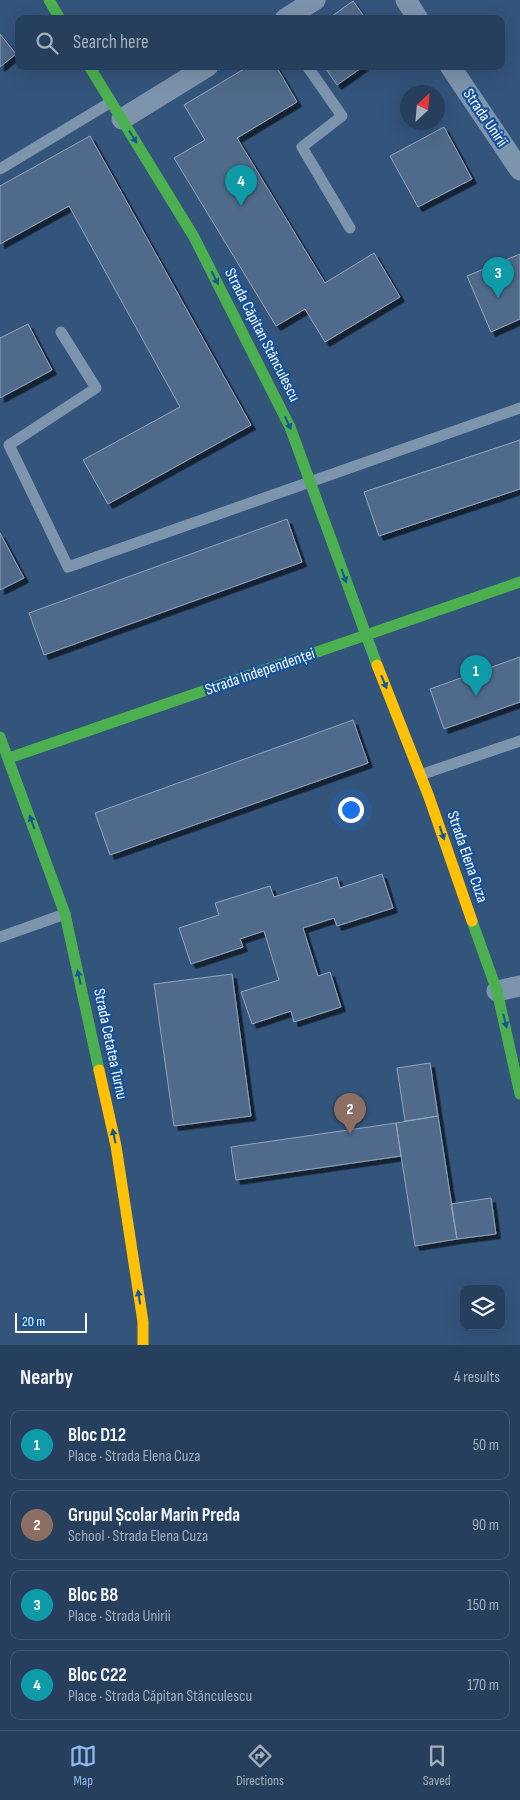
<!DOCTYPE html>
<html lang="en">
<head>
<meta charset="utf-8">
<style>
	:root { --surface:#263f5c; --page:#324a65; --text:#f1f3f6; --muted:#a4afbb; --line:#425872; --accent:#90b9f0 }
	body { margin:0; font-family:"Sofia Sans Condensed",sans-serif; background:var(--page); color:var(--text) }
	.controls { position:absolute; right:15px; bottom:15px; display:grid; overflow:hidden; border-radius:10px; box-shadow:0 5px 20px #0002 }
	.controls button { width:45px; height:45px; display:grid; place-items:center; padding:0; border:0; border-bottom:1px solid var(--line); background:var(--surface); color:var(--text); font:25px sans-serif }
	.compass { position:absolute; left:400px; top:85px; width:45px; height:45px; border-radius:50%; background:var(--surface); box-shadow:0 5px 20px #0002; rotate:26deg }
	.scale { position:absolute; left:15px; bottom:12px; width:72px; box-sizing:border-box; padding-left:5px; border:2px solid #fff; border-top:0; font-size:14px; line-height:18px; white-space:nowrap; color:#fff; -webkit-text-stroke:4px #155299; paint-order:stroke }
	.you { position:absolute; left:350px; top:809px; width:18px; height:18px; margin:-12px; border:4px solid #fff; border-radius:50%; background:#1a73e8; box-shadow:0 0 0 8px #1a73e833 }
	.badge { display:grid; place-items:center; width:32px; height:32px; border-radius:50%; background:var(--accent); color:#fff; font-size:16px; font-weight:700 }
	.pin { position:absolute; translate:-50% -41px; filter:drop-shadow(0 1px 2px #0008) }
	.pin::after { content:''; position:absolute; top:26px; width:18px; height:15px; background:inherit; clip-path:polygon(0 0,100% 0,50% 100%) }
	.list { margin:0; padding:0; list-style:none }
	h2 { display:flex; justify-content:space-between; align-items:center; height:65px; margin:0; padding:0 20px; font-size:21px }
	h2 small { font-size:16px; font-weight:400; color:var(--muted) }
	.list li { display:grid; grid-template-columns:32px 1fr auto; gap:15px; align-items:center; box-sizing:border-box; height:70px; margin:0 10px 10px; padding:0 10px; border:1px solid var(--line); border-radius:10px }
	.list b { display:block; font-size:19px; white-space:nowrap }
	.list p { margin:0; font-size:16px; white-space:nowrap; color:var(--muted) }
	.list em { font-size:16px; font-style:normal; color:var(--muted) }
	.icon { flex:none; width:28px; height:28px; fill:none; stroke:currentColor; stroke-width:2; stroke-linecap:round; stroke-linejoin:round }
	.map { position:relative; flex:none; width:520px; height:1345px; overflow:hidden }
	.search { position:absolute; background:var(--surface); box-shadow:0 5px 20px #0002; left:15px; right:15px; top:15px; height:55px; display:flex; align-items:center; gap:12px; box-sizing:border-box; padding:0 18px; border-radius:10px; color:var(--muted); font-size:19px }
	.sheet { height:385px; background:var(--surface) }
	nav { display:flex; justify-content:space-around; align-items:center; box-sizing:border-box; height:70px; border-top:1px solid var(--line); background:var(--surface); font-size:14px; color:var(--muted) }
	nav a { display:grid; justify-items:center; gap:2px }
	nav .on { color:var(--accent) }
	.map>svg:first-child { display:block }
	.building { fill:#506b8a; stroke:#92a4ba; filter:url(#shadow) }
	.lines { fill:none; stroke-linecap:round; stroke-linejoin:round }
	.lane { stroke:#7d94ad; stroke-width:11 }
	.street { stroke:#7d94ad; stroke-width:21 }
	.fast { stroke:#4caf50; stroke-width:11 }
	.slow { stroke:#ffc107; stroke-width:11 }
	.oneway { fill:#185795 }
	.labels { text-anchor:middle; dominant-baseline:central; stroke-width:4.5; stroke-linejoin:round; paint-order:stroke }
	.street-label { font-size:16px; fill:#fff; stroke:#155299 }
</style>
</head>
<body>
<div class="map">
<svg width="520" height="1345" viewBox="0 0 520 1345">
	<defs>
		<filter id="shadow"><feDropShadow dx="4.5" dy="4.5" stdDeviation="0" flood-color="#0009"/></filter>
	</defs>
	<rect width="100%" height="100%" fill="#33547b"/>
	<path class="building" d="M353,1L366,19H328Z
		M0,34L16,54L0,67Z
		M249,66H276L297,102L237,138L325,283L374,253L400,297L325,342L305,309L276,326L174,158L205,140L184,105Z
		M324,66H364L337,85Z
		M444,127L472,179L418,207L390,156Z
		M90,136L251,425L108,504L83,460L180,407L69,206L0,244V186Z
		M520,254V319L491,332L467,276Z
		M28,324L52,370L0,398V338Z
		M520,440V489L379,536L364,492Z
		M287,519L302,562L44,655L29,613Z
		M0,533L24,578L0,590Z
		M520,657V702L444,729L430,689Z
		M353,720L368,763L110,855L95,813Z
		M382,874L393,908L337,926L334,918L303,928L318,976L330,972L341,1007L294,1022L291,1011L252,1024L241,992L279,980L264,931L240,939L243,947L191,964L179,928L219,915L215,903L270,886L274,897L337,877L340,888Z
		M232,974L251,1116L174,1126L154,984Z
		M430,1063L438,1116L405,1121L397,1068Z
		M438,1116L457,1239L415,1246L396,1123Z
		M396,1123L401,1156L236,1180L231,1147Z
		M491,1198L496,1234L457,1239L451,1204Z"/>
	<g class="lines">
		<path class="lane" d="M307,66L342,116L302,147L350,228
			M0,169L111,102
			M61,332L96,388L9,445L68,567L520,408
			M420,775L520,741
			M0,937L65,914"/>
		<path class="street" d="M406,0L418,19
			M285,19L315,0
			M450,66L520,170
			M122,119L208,66
			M497,991L520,986"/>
		<path class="fast" d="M49,0L60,19
			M89,66L194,237L290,427L377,665
			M0,737L65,914L99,1070
			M9,758L520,582
			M472,921L497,991L520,1094"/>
		<path class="slow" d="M377,665L429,797L472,921
			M99,1070L116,1146L143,1322V1345"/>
	</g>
	<defs><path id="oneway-solid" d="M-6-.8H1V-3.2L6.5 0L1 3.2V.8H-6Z" transform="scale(1.25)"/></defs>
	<g class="oneway">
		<use href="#oneway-solid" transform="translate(133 137) rotate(58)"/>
		<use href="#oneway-solid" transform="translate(215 278) rotate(63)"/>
		<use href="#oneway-solid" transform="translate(288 423) rotate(65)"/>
		<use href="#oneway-solid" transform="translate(344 576) rotate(70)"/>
		<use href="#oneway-solid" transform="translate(384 682) rotate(68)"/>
		<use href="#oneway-solid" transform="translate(32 822) rotate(-110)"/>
		<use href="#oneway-solid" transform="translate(442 833) rotate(71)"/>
		<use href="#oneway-solid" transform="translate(79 977) rotate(-102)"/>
		<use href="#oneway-solid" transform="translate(505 1021) rotate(76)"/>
		<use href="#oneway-solid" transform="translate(114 1136) rotate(-102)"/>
		<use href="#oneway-solid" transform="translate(139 1297) rotate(-99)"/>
	</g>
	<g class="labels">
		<g class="street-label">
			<text transform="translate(485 118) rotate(56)">Strada Unirii</text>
			<text transform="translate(262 335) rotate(63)">Strada Căpitan Stănculescu</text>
			<text transform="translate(260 672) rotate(-19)">Strada Independenței</text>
			<text transform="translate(467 857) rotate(71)">Strada Elena Cuza</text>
			<text transform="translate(110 1044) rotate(78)">Strada Cetatea Turnu</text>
		</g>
	</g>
</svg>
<div class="controls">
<button><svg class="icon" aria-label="layers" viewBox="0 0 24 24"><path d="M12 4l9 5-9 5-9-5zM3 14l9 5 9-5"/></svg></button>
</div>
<svg class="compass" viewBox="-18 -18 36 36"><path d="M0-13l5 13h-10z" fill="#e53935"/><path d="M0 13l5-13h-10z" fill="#a4afbb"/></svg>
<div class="scale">20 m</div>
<div class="you"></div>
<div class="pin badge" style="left:476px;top:696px;background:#0f9aa8">1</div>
<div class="pin badge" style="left:350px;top:1134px;background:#8d6e63">2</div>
<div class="pin badge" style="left:498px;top:298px;background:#0f9aa8">3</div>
<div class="pin badge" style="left:241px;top:206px;background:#0f9aa8">4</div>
<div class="search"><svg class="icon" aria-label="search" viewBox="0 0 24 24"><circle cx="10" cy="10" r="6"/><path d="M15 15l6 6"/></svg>Search here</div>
</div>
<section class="sheet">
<h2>Nearby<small>4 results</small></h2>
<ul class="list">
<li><span class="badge" style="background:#0f9aa8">1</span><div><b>Bloc D12</b><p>Place · Strada Elena Cuza</p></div><em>50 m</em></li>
<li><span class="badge" style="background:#8d6e63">2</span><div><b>Grupul Școlar Marin Preda</b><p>School · Strada Elena Cuza</p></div><em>90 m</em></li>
<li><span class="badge" style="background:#0f9aa8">3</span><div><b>Bloc B8</b><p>Place · Strada Unirii</p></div><em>150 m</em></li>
<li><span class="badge" style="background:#0f9aa8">4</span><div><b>Bloc C22</b><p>Place · Strada Căpitan Stănculescu</p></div><em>170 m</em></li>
</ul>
</section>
<nav>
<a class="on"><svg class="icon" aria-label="map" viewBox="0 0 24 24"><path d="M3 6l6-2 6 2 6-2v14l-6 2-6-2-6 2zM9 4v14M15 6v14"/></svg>Map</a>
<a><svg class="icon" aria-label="directions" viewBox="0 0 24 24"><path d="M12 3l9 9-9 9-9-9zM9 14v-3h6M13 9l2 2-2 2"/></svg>Directions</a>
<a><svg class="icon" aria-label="saved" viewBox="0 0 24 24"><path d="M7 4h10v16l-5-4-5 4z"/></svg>Saved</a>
</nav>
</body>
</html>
